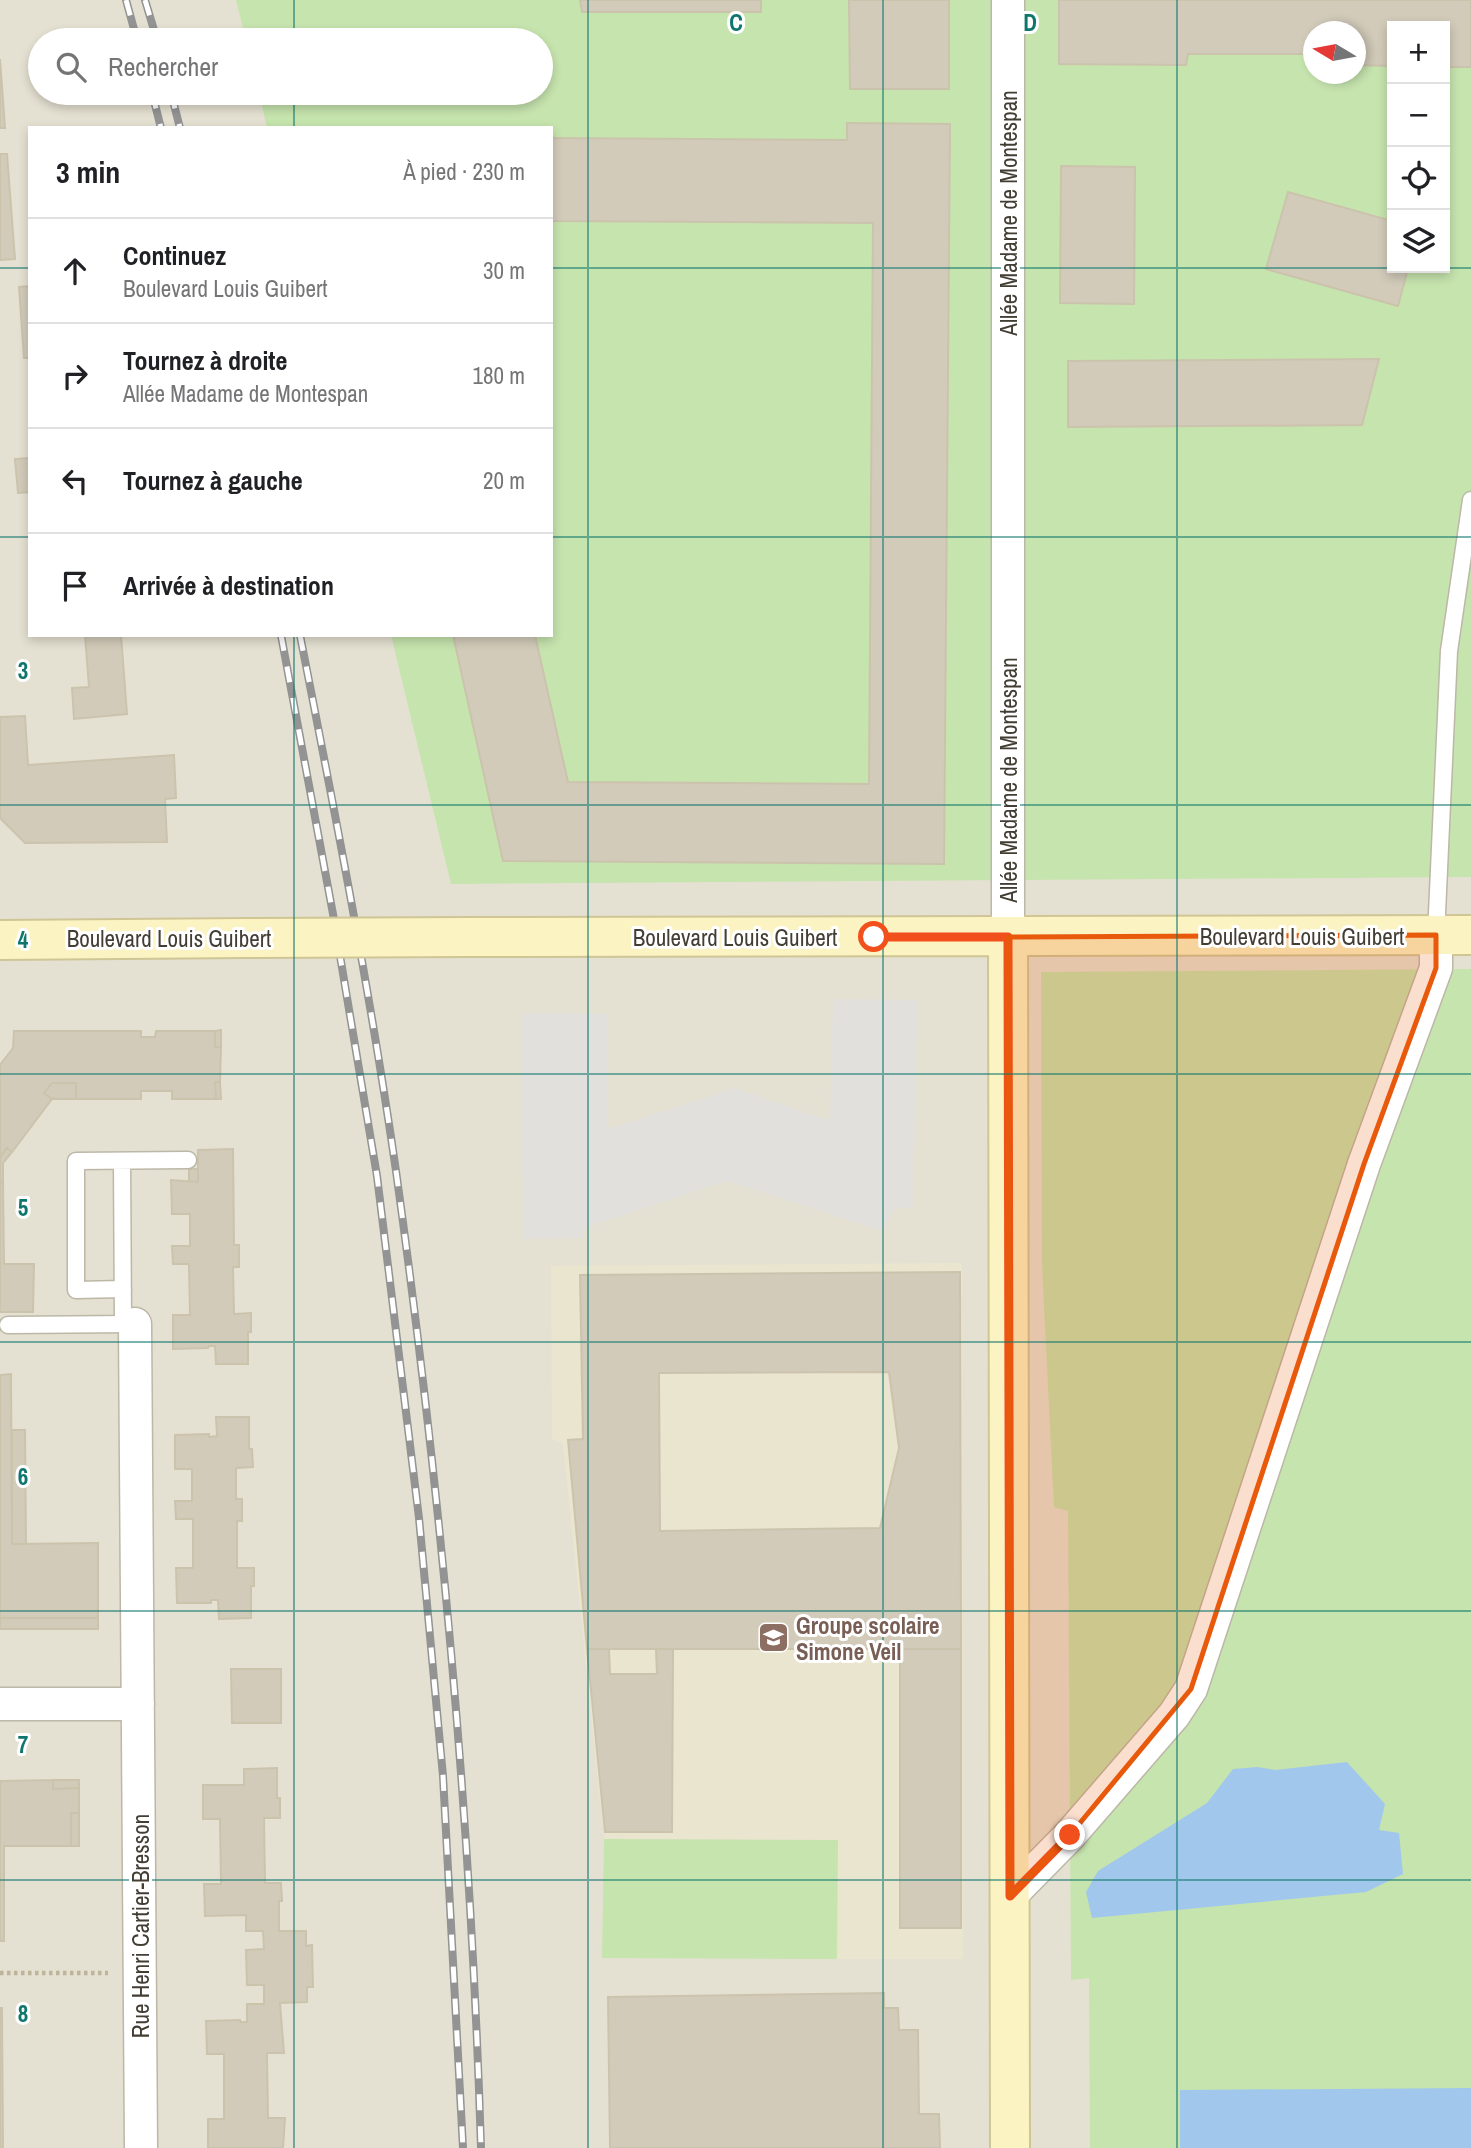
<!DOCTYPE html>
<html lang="fr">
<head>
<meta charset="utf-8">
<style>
	:root { --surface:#fff; --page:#f6f6f6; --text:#202124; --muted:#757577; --line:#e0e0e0 }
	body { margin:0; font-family:"Archivo Narrow",sans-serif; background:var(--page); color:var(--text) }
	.controls { position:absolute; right:21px; top:21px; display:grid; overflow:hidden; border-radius:0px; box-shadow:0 4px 10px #0003 }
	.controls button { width:63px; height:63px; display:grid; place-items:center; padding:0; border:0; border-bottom:2px solid var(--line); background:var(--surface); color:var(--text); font:35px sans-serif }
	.compass { position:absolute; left:1303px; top:21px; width:63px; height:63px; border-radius:50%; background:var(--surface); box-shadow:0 4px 10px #0003; rotate:280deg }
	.stop { position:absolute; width:21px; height:21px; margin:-16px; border:5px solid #f14f1b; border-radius:50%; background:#fff }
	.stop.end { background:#f14f1b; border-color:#fff; box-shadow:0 2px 7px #0008 }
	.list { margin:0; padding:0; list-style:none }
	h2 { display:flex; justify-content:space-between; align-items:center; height:91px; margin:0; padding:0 28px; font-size:30px }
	h2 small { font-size:23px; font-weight:400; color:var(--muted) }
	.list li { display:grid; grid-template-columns:46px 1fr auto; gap:21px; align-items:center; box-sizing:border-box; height:105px; padding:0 28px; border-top:2px solid var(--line) }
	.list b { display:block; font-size:26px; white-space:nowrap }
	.list p { margin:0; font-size:23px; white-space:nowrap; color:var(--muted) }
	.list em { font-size:23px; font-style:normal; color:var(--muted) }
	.icon { flex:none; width:38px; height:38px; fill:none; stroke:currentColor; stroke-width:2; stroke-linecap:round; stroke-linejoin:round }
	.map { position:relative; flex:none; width:1471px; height:2148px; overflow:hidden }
	.search { position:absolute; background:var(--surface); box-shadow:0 4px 10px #0003; left:28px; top:28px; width:525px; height:77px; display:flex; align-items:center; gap:18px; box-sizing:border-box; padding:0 24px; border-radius:38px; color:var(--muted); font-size:26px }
	.panel { position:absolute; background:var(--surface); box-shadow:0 4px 10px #0003; left:28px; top:126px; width:525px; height:511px; border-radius:0px }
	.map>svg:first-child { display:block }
	.residential { fill:#e5e1d2; fill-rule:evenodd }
	.education { fill:#eae5ce }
	.green { fill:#c6e4ae; fill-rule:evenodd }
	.parking { fill:#e2e0dc }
	.water { fill:#a1c7ec }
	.building { fill:#d2cbba; stroke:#ccc3ad; stroke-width:2; fill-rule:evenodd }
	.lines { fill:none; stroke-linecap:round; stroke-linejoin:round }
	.lane-casing { stroke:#bcb7a7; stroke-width:19 }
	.street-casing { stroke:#bcb7a7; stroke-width:35 }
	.secondary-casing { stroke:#cfc595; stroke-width:42 }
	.path { stroke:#bdb499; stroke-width:4.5; stroke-dasharray:3.5 3.5; stroke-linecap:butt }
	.lane { stroke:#fff; stroke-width:16 }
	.street { stroke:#fff; stroke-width:32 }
	.secondary { stroke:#fcf3c3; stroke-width:38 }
	.rail-casing { stroke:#939393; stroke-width:8 }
	.rail { stroke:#fff; stroke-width:5; stroke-dasharray:16; stroke-linecap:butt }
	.secondary-bridge-casing { stroke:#cfc595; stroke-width:42; stroke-linecap:butt }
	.secondary-bridge { stroke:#fcf3c3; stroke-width:38 }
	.route { stroke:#f14f1b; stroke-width:9 }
	.marked { fill:#e8590c; fill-opacity:0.2; stroke:#e8590c; stroke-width:5; stroke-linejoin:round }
	.grid { fill:none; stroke:#0f766e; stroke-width:2; stroke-opacity:0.55 }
	.labels { text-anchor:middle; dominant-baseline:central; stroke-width:6; stroke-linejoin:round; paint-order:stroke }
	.street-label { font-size:23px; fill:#433e34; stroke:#fff }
	.education-label { font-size:23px; font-weight:bold; fill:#785e54; stroke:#fff; text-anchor:start }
	.grid-label { font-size:23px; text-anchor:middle; font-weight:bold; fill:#0f766e; stroke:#fff; stroke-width:6; stroke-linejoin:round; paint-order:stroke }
</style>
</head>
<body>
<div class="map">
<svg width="1471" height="2148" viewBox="0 0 1471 2148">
	<rect width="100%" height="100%" fill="#f1eee4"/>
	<path class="residential" d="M0,0H1471V2148H0ZM1392,26H1445V268H1392ZM1314,32H1356V74H1314ZM40,40H541V93H40ZM30,128H551V635H30Z"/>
	<path class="education" d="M962,1263L963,1959H837V1840L604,1839L563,1444L552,1439L551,1266Z"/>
	<path class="green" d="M236,0H1471V877L451,884L391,635H551V128H267L259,93H541V40H246ZM1392,26H1445V268H1392ZM1314,32H1356V74H1314Z
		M1471,969V2148H1090L1089,1978L1071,1980L1068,1511L1054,1507L1042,1266L1041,972Z
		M604,1839L838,1840L837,1959L602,1958Z"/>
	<path class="parking" d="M833,999L917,1000L913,1208H895L882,1231L727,1181L584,1228L583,1238L523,1239L522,1013L608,1014V1129L735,1088L830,1121Z"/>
	<path class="water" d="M1347,1762L1385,1804L1379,1830L1399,1833L1403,1874L1366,1892L1092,1918L1086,1892L1098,1871L1207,1803L1233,1769L1258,1767L1275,1770Z
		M1471,2088V2148H1180V2090Z"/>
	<path class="building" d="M580,0H761V12H582Z
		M849,0H949V89H850Z
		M1059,0H1471V67H1445V26H1392V66L1356,65V32H1314V54H1188L1186,65L1059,64Z
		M0,59L5,128H0Z
		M847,123L950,124L944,864L503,861L453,635H535L568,782L869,784L873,223L551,221V138L847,140Z
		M0,154H7L15,259L0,260Z
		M1061,166L1135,167L1134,304L1060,303Z
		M1288,192L1392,221V268H1408L1398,306L1266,269Z
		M30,286V358H24L19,287Z
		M1379,359L1362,425L1068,427V361Z
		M30,458V492L18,493L15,459Z
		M85,635H121L127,714L74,719L72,688L89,687Z
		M25,716L28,765L174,755L176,798L165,799L167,842L25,843L0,818V717Z
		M221,1030V1047H215V1031Z
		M14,1031H141V1037H155L156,1031H215V1047H221L220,1082H215L216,1099H172V1091H141V1099H76V1083H52L44,1093L52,1099L12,1152L7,1148L0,1157V1065L13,1048Z
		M215,1082H220L221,1099H216Z
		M52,1083H76V1099H52L44,1093Z
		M7,1148L12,1152L3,1163V1183H0V1157Z
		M233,1149L234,1245H239V1267H233L234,1314L251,1313V1332H248V1364H216L215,1346H209L208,1348L173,1349V1315H190L189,1264H173L172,1246H190V1214H172L171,1180L198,1182V1150Z
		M189,1169H198V1182H189Z
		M0,1183H3L4,1264H34L33,1312H0Z
		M960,1272L961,1649H587L568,1440L583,1439L580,1275ZM889,1372L899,1448L880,1528L660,1531L659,1373Z
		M11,1374L12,1544L98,1543V1618H0V1375Z
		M216,1417H249V1449H252L253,1467L236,1468V1499H242V1521H237V1568H254V1586H251V1618L219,1619L218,1600H211V1603H177L176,1568H193V1519H176L175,1501H192V1469H175V1435L209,1434V1437L217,1436Z
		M12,1430H25L26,1544H12Z
		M0,1618H98V1629H0Z
		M587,1649H609L610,1674H657L656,1649H673L672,1832H605Z
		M900,1649H961V1928H900Z
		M231,1669H281V1723H232Z
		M277,1768V1798H280V1818H264L265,1883H281L282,1901H279V1931H306V1946L312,1945L313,1987H307V2002L280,2003L284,2053H267L268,2118H285L283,2148H208V2119H224V2054H207L206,2021L240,2020L241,2022H247V2004H264V1985H247L246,1950L264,1949L263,1931H246V1915L205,1916L204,1884H221L220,1819H203V1785H244V1769Z
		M53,1780H79V1788L53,1789Z
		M53,1780V1789L79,1788V1813H71V1846H4V1941H0V1781Z
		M71,1813H79V1846H71Z
		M884,1993V2008H898L899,2030H918L919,2114H939L940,2148H610L608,1997Z
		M0,2008H2L3,2148H0Z"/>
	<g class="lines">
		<defs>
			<path id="lane" d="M1436,935L1449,651L1471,500
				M122,1161L123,1324
				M123,1289L76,1290V1161L188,1160
				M8,1325L132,1324"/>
			<path id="street" d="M1008,0V937
				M135,1324L141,2148
				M0,1704H138
				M1010,1896L1070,1835L1174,1715L1191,1689L1364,1164L1436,968V935"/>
			<path id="secondary" d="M469,937L1471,935
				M1008,937L1010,2148
				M0,940L247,938"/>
		</defs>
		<use href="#lane" class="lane-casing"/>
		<use href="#street" class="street-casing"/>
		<use href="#secondary" class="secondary-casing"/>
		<path class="path" d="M0,1973H108"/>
		<use href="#lane" class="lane"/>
		<use href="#street" class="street"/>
		<use href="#secondary" class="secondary"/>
		<defs>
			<path id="rail" d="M126,0L137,40
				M145,0L157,40
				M152,93L161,128
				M171,93L180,128
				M281,635L333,914L377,1176L419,1518L443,1776L463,2148
				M300,635C335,813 370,991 396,1171C441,1495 471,1821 481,2148"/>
		</defs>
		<use href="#rail" class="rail-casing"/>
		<use href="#rail" class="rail"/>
		<defs>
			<path id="secondary-bridge" d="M247,938L469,937"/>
		</defs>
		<use href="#secondary-bridge" class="secondary-bridge-casing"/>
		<use href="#secondary-bridge" class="secondary-bridge"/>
	</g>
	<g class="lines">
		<path class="route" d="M874,937H1008L1010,1896L1070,1835"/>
	</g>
	<path class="marked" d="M1436,935V968L1364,1164L1191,1689L1070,1835L1010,1896L1008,937Z"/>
	<path class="grid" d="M294,0V40M588,0V2148M883,0V2148M1177,0V2148M294,93V128M0,268H30M551,268H1471M0,537H30M551,537H1471M294,635V2148M0,805H1471M0,1074H1471M0,1342H1471M0,1611H1471M0,1880H1471"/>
	<defs>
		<symbol id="school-square" viewBox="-11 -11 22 22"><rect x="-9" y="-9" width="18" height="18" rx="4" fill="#8d6e63" stroke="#fff"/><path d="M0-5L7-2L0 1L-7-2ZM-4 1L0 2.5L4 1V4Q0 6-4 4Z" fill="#fff"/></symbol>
	</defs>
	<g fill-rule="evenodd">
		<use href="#school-square" x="756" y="1620" width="35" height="35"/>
	</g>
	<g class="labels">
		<g class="street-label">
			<text transform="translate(1008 213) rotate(-90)">Allée Madame de Montespan</text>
			<text transform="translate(1008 780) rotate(-90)">Allée Madame de Montespan</text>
			<text x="1302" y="936">Boulevard Louis Guibert</text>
			<text x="735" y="937">Boulevard Louis Guibert</text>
			<text x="169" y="938">Boulevard Louis Guibert</text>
			<text transform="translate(140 1926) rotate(-90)">Rue Henri Cartier-Bresson</text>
		</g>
		<g class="education-label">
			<text x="796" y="1625">Groupe scolaire<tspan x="796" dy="26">Simone Veil</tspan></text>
		</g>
	</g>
	<g class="grid-label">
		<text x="736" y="31">C</text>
		<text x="1030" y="31">D</text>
		<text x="23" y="679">3</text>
		<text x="23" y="948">4</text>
		<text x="23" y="1216">5</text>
		<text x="23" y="1485">6</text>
		<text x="23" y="1753">7</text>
		<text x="23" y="2022">8</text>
	</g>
</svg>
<div class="controls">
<button>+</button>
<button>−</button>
<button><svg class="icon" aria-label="locate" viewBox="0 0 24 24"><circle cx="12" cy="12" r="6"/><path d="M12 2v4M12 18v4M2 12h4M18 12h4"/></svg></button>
<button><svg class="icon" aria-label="layers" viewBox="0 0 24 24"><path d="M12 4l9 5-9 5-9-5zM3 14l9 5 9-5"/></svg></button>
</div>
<svg class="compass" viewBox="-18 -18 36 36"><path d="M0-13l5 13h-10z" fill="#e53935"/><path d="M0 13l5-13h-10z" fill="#757577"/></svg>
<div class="stop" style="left:874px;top:937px"></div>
<div class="stop end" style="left:1070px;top:1835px"></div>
<div class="search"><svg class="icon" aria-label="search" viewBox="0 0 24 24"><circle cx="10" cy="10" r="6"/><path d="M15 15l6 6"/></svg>Rechercher</div>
<section class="panel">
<h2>3 min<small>À pied · 230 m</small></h2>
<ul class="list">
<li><svg class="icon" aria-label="ahead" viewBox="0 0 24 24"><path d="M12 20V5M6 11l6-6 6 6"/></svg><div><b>Continuez</b><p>Boulevard Louis Guibert</p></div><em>30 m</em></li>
<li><svg class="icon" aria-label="right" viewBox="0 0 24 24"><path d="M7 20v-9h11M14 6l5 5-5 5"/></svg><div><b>Tournez à droite</b><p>Allée Madame de Montespan</p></div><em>180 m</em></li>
<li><svg class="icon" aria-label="left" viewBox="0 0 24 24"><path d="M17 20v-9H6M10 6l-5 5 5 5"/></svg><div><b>Tournez à gauche</b></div><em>20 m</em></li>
<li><svg class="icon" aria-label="arrive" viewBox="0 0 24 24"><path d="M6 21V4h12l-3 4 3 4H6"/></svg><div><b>Arrivée à destination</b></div></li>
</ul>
</section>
</div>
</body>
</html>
